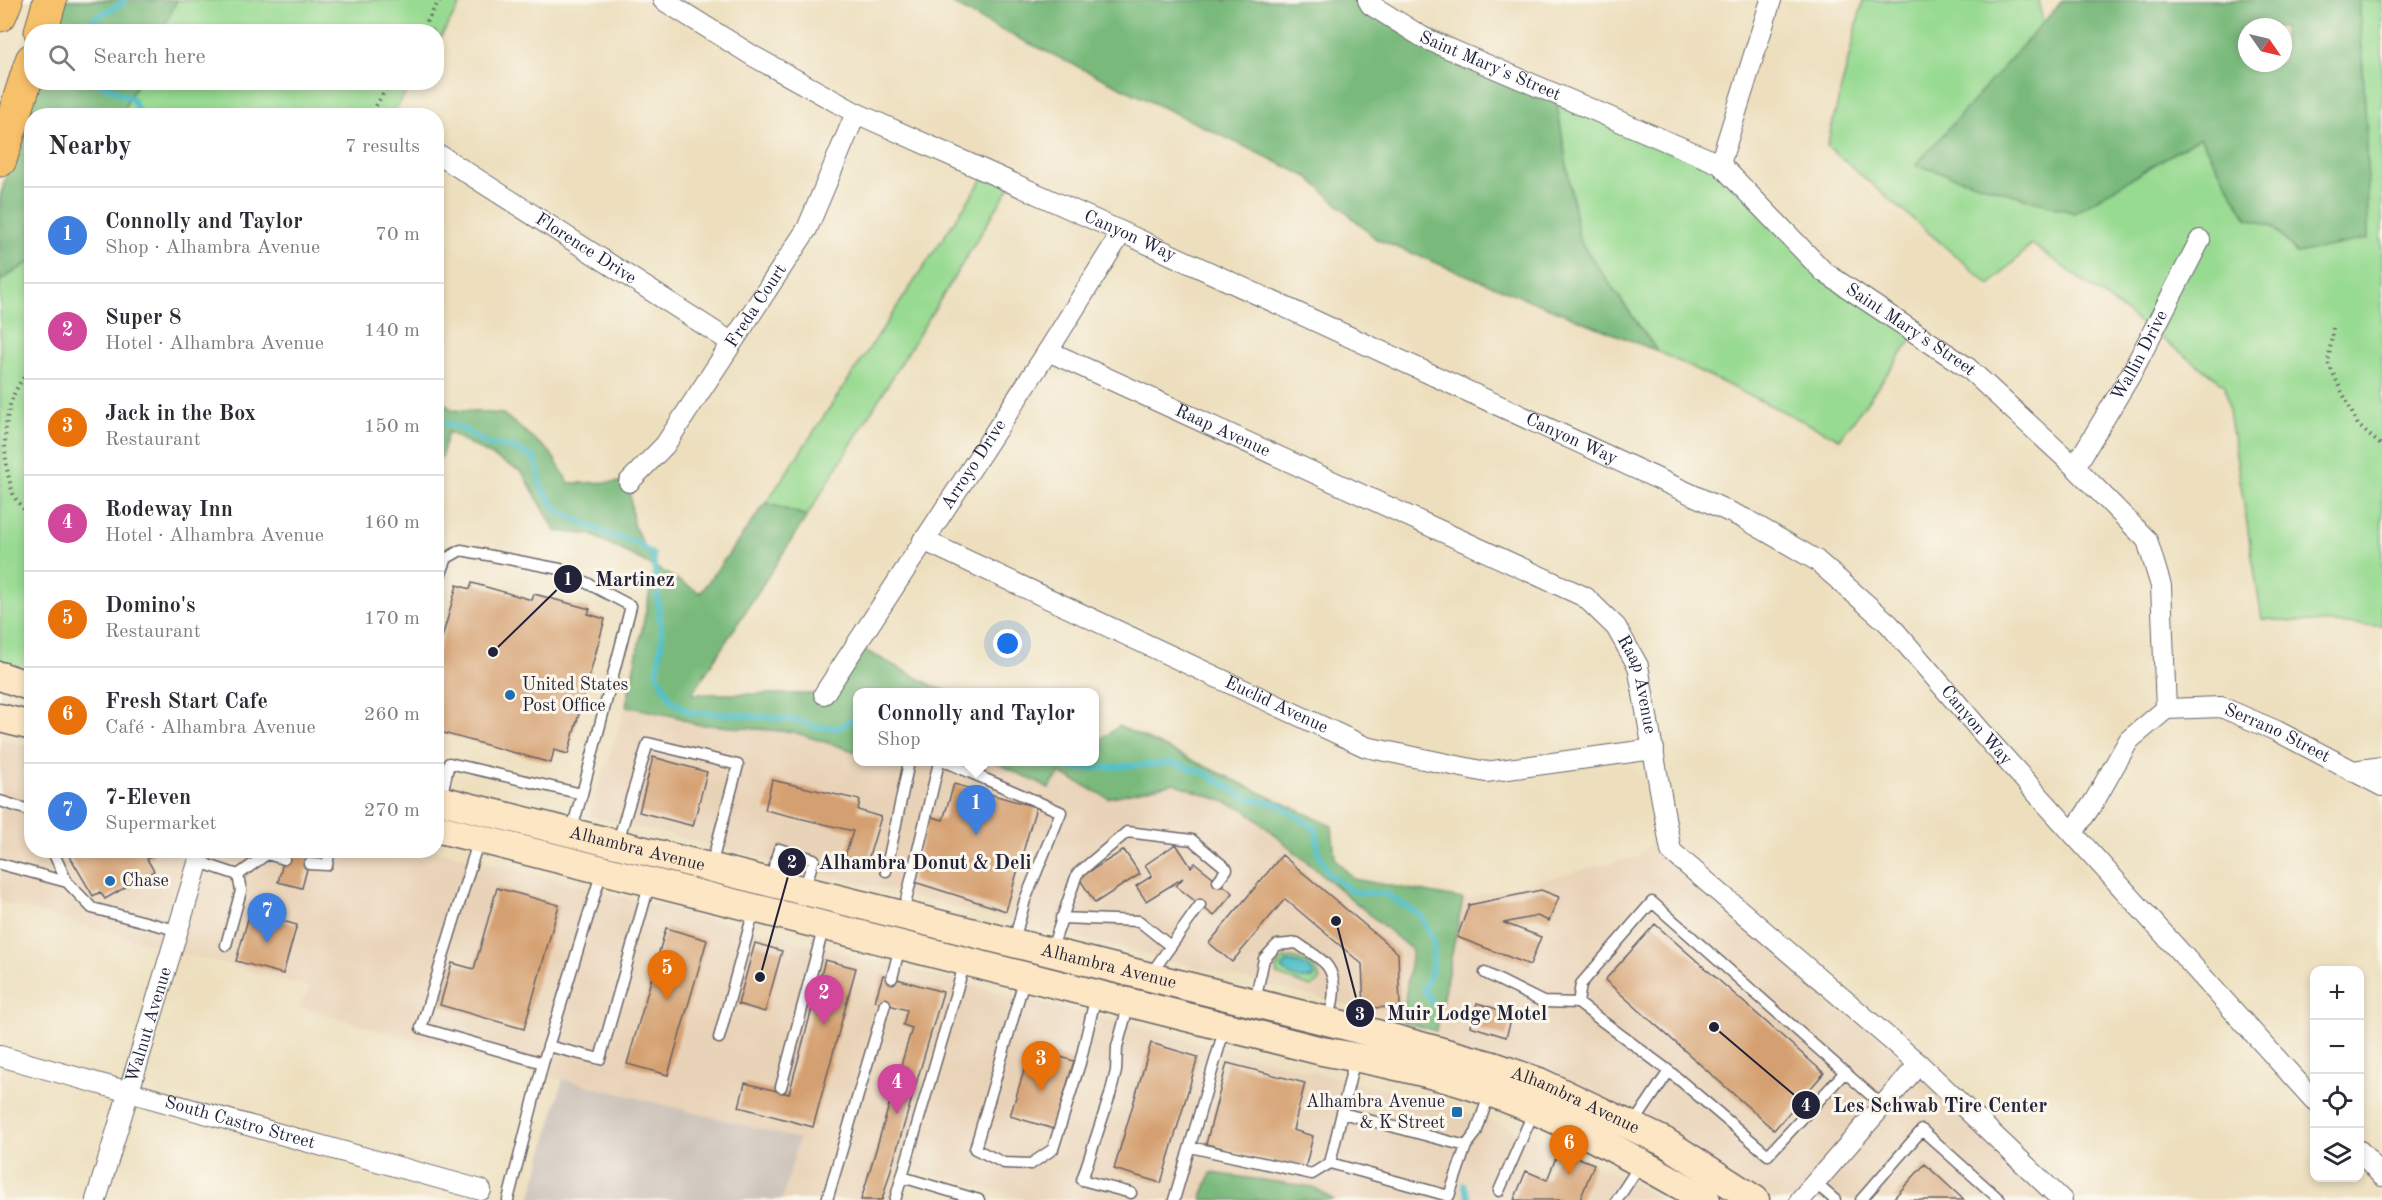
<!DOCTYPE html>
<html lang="en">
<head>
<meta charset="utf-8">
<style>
	:root { --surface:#fff; --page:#f2f2f3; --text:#2b2b33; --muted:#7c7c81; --line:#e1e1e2; --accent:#ea580c }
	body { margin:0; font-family:"Old Standard TT",serif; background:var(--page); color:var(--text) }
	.controls { position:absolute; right:18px; bottom:18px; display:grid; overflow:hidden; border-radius:12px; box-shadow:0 3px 9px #0003 }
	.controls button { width:54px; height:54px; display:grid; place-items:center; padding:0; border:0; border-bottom:2px solid var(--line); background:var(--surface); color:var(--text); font:30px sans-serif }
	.compass { position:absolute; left:2238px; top:18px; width:54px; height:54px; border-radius:50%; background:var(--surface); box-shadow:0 3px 9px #0003; rotate:124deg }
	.you { position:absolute; left:1008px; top:644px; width:21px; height:21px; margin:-15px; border:4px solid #fff; border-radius:50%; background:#1a73e8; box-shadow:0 0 0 9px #1a73e833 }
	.badge { display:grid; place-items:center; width:39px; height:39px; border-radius:50%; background:var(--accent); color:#fff; font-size:20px; font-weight:700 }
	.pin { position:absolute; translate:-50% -50px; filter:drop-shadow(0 2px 3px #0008) }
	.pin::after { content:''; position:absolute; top:32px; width:21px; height:18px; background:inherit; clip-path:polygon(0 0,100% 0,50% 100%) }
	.popup { position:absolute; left:853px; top:688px; width:246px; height:78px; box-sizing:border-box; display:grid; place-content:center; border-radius:12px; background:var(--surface); filter:drop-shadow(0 2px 4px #0005); font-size:20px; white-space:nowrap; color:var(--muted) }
	.popup b { font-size:22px; color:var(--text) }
	.popup::after { content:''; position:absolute; left:50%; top:100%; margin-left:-12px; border:12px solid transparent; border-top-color:var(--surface) }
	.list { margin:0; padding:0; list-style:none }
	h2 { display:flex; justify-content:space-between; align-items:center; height:78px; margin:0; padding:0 24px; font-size:26px }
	h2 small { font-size:20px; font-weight:400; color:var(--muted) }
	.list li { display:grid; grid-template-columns:39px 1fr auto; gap:18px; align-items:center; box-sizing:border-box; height:96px; padding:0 24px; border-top:2px solid var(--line) }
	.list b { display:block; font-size:22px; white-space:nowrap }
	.list p { margin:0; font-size:20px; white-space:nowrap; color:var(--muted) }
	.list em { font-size:20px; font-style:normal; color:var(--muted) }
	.icon { flex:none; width:33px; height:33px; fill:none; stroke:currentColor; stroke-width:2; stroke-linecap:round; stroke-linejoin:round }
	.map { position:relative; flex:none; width:2382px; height:1200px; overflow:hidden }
	.search { position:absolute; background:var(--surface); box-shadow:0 3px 9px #0003; left:24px; top:24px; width:420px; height:66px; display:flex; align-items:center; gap:15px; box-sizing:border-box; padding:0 21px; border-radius:24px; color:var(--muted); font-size:22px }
	.panel { position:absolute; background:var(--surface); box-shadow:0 3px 9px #0003; left:24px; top:108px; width:420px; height:750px; border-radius:24px }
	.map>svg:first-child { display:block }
	.built { fill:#e9d3b8 }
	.industrial { fill:#ccc2b9 }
	.green { fill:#97da91; stroke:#5c7e66; stroke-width:1.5 }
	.forest { fill:#79ba7b; stroke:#4e6e5b; stroke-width:1.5; fill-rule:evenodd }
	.water { fill:#52c0c7; stroke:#3a7181; stroke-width:1.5 }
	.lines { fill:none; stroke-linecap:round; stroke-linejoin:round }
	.stream { stroke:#52c0c7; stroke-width:6 }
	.building { fill:#d5a071 }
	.lane-casing { stroke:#696469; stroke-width:13 }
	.street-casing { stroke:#696469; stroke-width:22 }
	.secondary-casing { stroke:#696469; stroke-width:31 }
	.highway-casing { stroke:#696469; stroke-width:35 }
	.path { stroke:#696469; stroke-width:4; stroke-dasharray:1.5 4.5; stroke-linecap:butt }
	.lane { stroke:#fff; stroke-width:10 }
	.street { stroke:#fff; stroke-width:20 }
	.secondary { stroke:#fce6c4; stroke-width:28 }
	.highway { stroke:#f7c06b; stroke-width:33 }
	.poi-dot { fill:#1f6fb2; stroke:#fbf7ec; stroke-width:2 }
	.labels { text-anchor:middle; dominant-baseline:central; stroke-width:6; stroke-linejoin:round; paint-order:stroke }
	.street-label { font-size:18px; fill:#22223b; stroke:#fbf7ec }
	.poi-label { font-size:18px; fill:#22223b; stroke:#fbf7ec; text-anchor:start }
	.leader { fill:none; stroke:#22223b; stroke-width:2 }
	.callout-dot { fill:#22223b; stroke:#fbf7ec; stroke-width:2 }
	.mark-label { font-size:18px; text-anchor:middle; font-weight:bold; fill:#fff }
	.callout-label { font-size:20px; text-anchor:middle; font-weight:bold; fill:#22223b; stroke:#fbf7ec; stroke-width:6; stroke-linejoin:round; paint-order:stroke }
</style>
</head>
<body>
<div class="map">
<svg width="2382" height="1200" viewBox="0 0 2382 1200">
	<rect width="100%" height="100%" fill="#fbf7ec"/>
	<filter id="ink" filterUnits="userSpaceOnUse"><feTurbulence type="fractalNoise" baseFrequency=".0167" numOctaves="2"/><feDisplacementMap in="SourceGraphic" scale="12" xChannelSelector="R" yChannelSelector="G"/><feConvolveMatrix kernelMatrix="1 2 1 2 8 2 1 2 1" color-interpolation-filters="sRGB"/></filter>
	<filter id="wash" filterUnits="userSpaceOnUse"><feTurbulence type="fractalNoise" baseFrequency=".008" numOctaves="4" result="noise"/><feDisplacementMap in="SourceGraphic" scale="24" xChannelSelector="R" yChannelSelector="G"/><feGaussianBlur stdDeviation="1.35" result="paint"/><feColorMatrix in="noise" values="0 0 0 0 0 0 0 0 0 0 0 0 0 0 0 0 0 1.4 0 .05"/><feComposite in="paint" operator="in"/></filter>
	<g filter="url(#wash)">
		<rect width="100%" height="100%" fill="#eddfbe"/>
		<path class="built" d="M626,706L678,717L694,724L793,732L857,752L858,762H995L1049,788L1060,773L1108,798L1174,783L1245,809L1412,950L1402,1022L1324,999L589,815Z
			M0,739L31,747L32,850H437L1449,1106L1565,1148L1663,1200H1334L1313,1187L1211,1173L1201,1200H1029L906,1167L895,1200H782L799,1139L516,1069L299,1007L310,988L0,902Z
			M1666,828L1671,851L2062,1200H1755L1740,1188L1433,1049L1463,899L1636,857Z"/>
		<path class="industrial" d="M563,1079L799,1139L782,1200H530Z"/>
		<path class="green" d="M61,0H463L437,43L436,32H51Z
			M1863,0H2039L2043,24L1917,164L2074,213L2200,137L2247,218L2272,225L2296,253L2368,238L2367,142L2359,0H2382V626L2262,619L2225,385L2032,244L1990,285L1827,146Z
			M34,83H412L392,115L32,116L31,674L0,663V197Z
			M1555,92L1720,164L1824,272L1916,334L1840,439L1657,351L1579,240Z
			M988,171L1012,183L807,516L766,503Z
			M1291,958C1306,961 1317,964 1320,981L1311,987L1277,975L1276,968L1281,960Z"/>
		<path class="forest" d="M61,0H177L162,31L51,32Z
			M946,0H1368L1555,92L1579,240L1657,351L1376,239L1308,177L989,24Z
			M2063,0H2359L2367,142L2368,239L2297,253L2272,226L2247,218L2200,137L2074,213L1916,165ZM2247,27H2283V63H2247Z
			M34,83H137L121,115L32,116L31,261L0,281V197Z
			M436,395L452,410L503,414L550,452L569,483L629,482L633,524L655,567L700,593L766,503L807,516L692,694H824L855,645L937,688L953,692H858L857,752L793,732L694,724L678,717L626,706L655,567L592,535L556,531L522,472L448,432L441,458L437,457Z
			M1119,726L1332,826L1335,859L1354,879L1463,899L1436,1031L1402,1022L1412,950L1244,809L1174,783L1108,798L1060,773L1049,788L995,762H1094L1095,737L1101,739Z
			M1211,1173L1313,1187L1334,1200H1201Z"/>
		<path class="water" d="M1287,962C1297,962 1311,965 1315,977C1303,982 1290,978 1282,968Z"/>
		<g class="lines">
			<path class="stream" d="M87,32L96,17L123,3L124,0
				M97,82L132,99L141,116
				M436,419L463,429L489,445L513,448L535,458L541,486L557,510L609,535L635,542L653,555L662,637L657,674L671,700L690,713L731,714L801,721L815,727L838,728L858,717
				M1030,762L1081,769L1174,763L1205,773L1246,798L1278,804L1316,829L1318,851L1328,873L1353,892L1386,894L1420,915L1434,941L1431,974L1423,989L1433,1003
				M1464,1185L1470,1200"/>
		</g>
		<g id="blocks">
			<path class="building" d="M472,583L532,600L534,594L590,609L588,614L605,619L568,754L554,750L551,763L436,731V659L457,585L470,589Z
				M653,757L707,772L693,826L639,812Z
				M772,780L860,800L858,810L881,817L867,863L845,856L853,831L765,810Z
				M954,784L1036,807L1006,911L911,881L929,816L943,820Z
				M1176,844L1191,867L1195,863L1233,893L1214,916L1176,886L1183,878L1146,901L1136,886L1152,876L1145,865Z
				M66,850H152L154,855L147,859L154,871L105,899L100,892L93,896Z
				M286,850H312L302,888L278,882Z
				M1124,850L1140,874L1095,903L1079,878Z
				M1282,855L1398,953L1400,1007L1364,1008L1362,964L1285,899L1232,962L1209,943Z
				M497,888L559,905L524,1029L440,1005L452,963L474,969Z
				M1541,890L1559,897L1549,921L1537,916L1504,923L1541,937L1530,965L1457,937L1469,905Z
				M250,912L297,925L283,974L236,961Z
				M1655,924L1824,1073L1774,1130L1605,980Z
				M666,928L707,940L668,1075L627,1064Z
				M755,943L782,951L765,1012L738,1004Z
				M825,960L856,968L813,1127L739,1107L745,1083L789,1094Z
				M883,975L943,992L882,1200H861L912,1028L903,1025L907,1010L875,1001Z
				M1477,1003L1513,1014L1506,1037L1470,1026Z
				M1151,1043L1198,1057L1161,1183L1114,1169Z
				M1031,1048L1074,1061L1054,1129L1010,1116Z
				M1227,1063L1305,1083L1293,1130L1313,1136L1305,1169L1206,1144Z
				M1559,1150L1594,1164L1580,1200H1514L1526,1171L1547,1180Z
				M1925,1164L1964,1200H1892Z"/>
		</g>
	</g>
	<g filter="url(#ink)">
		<use href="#blocks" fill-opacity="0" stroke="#696469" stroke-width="1.5"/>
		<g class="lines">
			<defs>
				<path id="lane" d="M436,586L447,558L461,550L560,569L631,606L582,794
					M946,762L1061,812L1025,900L1014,941
					M441,799L449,763L582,794L571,832
					M0,801L32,811
					M479,839L421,1028L543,1063
					M617,844L648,743L738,765L711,866
					M52,850L67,882L92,908L176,930
					M268,850L267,854L284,859
					M199,862L238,875L267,854
					M0,864L67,882
					M309,864L327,865L330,850
					M886,871L909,762
					M770,881L779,849L814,859L804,889
					M903,913L939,762
					M1061,918L1139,921L1169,945
					M226,945L241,891L238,875
					M1051,951L1077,874L1127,832L1192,840L1227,869L1218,881
					M1485,973L1543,1002L1578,1003L1669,1071L1632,1126
					M1150,975L1200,905
					M1025,977L975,1149L1004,1163L1031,1164L1053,1149L1080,1063L1096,995
					M892,978L900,946
					M1255,1001L1264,959L1277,945L1297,943C1306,950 1322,958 1328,967C1338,982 1333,1005 1328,1020
					M1129,1003L1117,1047L1116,1071L1110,1095L1082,1180L1131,1193
					M1578,1003L1581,984L1652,902L1883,1106
					M719,1038L754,910
					M548,1046L600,1059L650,882
					M1355,1058L1330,1163L1449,1196L1466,1146L1476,1133L1490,1092
					M1669,1071L1768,1155L1845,1072
					M781,1087L824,926
					M1342,1113L1466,1146
					M1190,1147L1312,1174L1330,1163
					M902,1177L979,1200
					M1815,1183L1835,1200
					M1499,1191L1534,1111
					M508,1200L543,1063L602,871
					M827,1200L885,1004
					M895,1200L965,962
					M1174,1200L1225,1027
					M1617,1200L1641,1163
					M1861,1200L1922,1130L2000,1200"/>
				<g id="street">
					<path id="s1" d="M663,0L753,56L856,113L1122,232L1745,519L1816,560L1889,624L1992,744L2314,1100"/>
					<path id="s2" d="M1368,0L1371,5L1424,38L1720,164L1824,272L1968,368L2075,467L2147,540L2161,586L2166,709L2129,740L2095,800L2074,831"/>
					<path id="s3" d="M441,156L731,342"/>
					<path d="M1720,164L1771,0"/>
					<path id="s4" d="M1048,351L1585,597L1616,627L1638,666L1671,851L1919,1064L2062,1200"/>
					<path id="s5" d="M2075,467L2131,374L2200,240"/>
					<path id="s6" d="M629,482L665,445L807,229L856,113"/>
					<path id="s7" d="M923,540L1366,747L1486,772L1654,749"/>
					<path id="s8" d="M824,694L1048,351L1122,232"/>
					<path id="s9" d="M2166,709L2221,707L2277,731L2382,786"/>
					<path d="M2353,771L2382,767"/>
					<path id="s10" d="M0,1056L481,1190"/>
					<path d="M2360,1151L2382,1176"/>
					<path id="s11" d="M96,1200L202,850"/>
					<path d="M1800,1200L1919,1064"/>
				</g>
				<g id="secondary">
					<path d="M0,676L32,687"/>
					<path d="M0,718L32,726"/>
					<path id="s12" d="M436,799L1351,1027L1493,1066L1539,1082L1665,1142L1755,1200"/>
					<path d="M436,828L1322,1051C1371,1060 1422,1070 1469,1085C1552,1112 1630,1156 1706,1200"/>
				</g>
				<path id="highway" d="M0,15L6,0
					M41,32L50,0
					M0,160L32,60"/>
			</defs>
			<use href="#lane" class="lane-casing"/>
			<use href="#street" class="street-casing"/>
			<use href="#secondary" class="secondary-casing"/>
			<use href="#highway" class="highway-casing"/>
			<path class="path" d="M420,32L440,0
				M225,114L227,116
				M370,116L390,82
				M2333,328L2328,363L2358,425L2382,446
				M32,369C0,396 0,457 14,496C18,504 26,511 32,518"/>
			<use href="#lane" class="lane"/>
			<use href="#street" class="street"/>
			<use href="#secondary" class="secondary"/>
			<use href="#highway" class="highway"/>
		</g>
	</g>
	<g class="poi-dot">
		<circle cx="510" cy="695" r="6"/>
		<circle cx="110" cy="881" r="6"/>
		<rect x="1451" y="1106" width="12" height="12" rx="3"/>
	</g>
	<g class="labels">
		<g class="street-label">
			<text stroke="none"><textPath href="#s2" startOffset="140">Saint Mary's Street</textPath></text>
			<text stroke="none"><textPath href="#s1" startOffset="524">Canyon Way</textPath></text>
			<text stroke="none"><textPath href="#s3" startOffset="172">Florence Drive</textPath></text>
			<text stroke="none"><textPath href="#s6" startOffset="218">Freda Court</textPath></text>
			<text stroke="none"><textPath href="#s2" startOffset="644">Saint Mary's Street</textPath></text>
			<text stroke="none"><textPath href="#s5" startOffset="129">Wallin Drive</textPath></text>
			<text stroke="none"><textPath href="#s4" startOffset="192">Raap Avenue</textPath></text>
			<text stroke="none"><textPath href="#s1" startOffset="1010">Canyon Way</textPath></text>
			<text stroke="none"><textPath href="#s8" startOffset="274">Arroyo Drive</textPath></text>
			<text stroke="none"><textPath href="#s4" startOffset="696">Raap Avenue</textPath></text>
			<text stroke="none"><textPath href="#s7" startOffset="390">Euclid Avenue</textPath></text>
			<text stroke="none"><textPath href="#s1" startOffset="1514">Canyon Way</textPath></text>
			<text stroke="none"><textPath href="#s9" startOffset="117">Serrano Street</textPath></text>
			<text stroke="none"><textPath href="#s12" startOffset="207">Alhambra Avenue</textPath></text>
			<text stroke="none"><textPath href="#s12" startOffset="693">Alhambra Avenue</textPath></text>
			<text stroke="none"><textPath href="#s11" startOffset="183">Walnut Avenue</textPath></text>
			<text stroke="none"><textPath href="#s12" startOffset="1179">Alhambra Avenue</textPath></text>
			<text stroke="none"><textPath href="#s10" startOffset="249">South Castro Street</textPath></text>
		</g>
		<g class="poi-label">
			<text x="522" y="685">United States<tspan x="522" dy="21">Post Office</tspan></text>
			<text x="122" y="881">Chase</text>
			<text x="1445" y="1102" text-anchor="end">Alhambra Avenue<tspan x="1445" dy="21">&amp; K Street</tspan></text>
		</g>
	</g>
	<path class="leader" d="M493 652L568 579M760 977L792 862M1336 921L1360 1013M1714 1027L1806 1105"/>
	<g class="callout-dot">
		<circle cx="493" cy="652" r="6"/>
		<circle cx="760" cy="977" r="6"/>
		<circle cx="1336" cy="921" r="6"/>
		<circle cx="1714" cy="1027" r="6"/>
		<circle cx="568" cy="579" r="15"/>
		<circle cx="792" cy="862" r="15"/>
		<circle cx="1360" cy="1013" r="15"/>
		<circle cx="1806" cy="1105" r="15"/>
	</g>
	<g class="mark-label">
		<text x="568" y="585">1</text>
		<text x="792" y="868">2</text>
		<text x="1360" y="1020">3</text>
		<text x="1806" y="1111">4</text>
	</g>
	<g class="callout-label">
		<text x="635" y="586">Martinez</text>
		<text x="925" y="869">Alhambra Donut &amp; Deli</text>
		<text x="1467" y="1020">Muir Lodge Motel</text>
		<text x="1940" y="1112">Les Schwab Tire Center</text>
	</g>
</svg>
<div class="controls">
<button>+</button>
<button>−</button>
<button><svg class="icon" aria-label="locate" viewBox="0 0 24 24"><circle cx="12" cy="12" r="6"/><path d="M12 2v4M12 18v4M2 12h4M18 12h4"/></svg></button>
<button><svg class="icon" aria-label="layers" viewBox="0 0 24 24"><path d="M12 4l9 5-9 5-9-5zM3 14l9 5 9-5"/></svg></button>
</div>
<svg class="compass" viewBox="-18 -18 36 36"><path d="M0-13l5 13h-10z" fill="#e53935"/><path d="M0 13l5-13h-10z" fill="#7c7c81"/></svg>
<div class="you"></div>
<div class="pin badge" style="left:976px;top:835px;background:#3f7fe0">1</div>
<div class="popup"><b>Connolly and Taylor</b>Shop</div>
<div class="pin badge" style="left:824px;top:1025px;background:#d1479c">2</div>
<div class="pin badge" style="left:1041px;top:1091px;background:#e8710a">3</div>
<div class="pin badge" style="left:897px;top:1114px;background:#d1479c">4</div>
<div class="pin badge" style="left:667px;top:1000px;background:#e8710a">5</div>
<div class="pin badge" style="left:1569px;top:1175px;background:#e8710a">6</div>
<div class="pin badge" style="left:267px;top:943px;background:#3f7fe0">7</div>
<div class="search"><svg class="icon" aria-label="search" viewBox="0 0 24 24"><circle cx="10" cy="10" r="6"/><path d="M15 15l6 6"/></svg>Search here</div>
<section class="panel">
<h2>Nearby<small>7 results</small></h2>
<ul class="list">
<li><span class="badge" style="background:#3f7fe0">1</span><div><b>Connolly and Taylor</b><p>Shop · Alhambra Avenue</p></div><em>70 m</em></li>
<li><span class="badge" style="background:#d1479c">2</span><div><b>Super 8</b><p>Hotel · Alhambra Avenue</p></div><em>140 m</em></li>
<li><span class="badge" style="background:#e8710a">3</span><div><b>Jack in the Box</b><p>Restaurant</p></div><em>150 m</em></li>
<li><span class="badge" style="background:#d1479c">4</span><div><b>Rodeway Inn</b><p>Hotel · Alhambra Avenue</p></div><em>160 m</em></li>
<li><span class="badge" style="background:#e8710a">5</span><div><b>Domino's</b><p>Restaurant</p></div><em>170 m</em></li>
<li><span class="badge" style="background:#e8710a">6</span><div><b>Fresh Start Cafe</b><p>Café · Alhambra Avenue</p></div><em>260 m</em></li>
<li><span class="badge" style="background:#3f7fe0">7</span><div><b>7-Eleven</b><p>Supermarket</p></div><em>270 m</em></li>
</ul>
</section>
</div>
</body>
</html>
